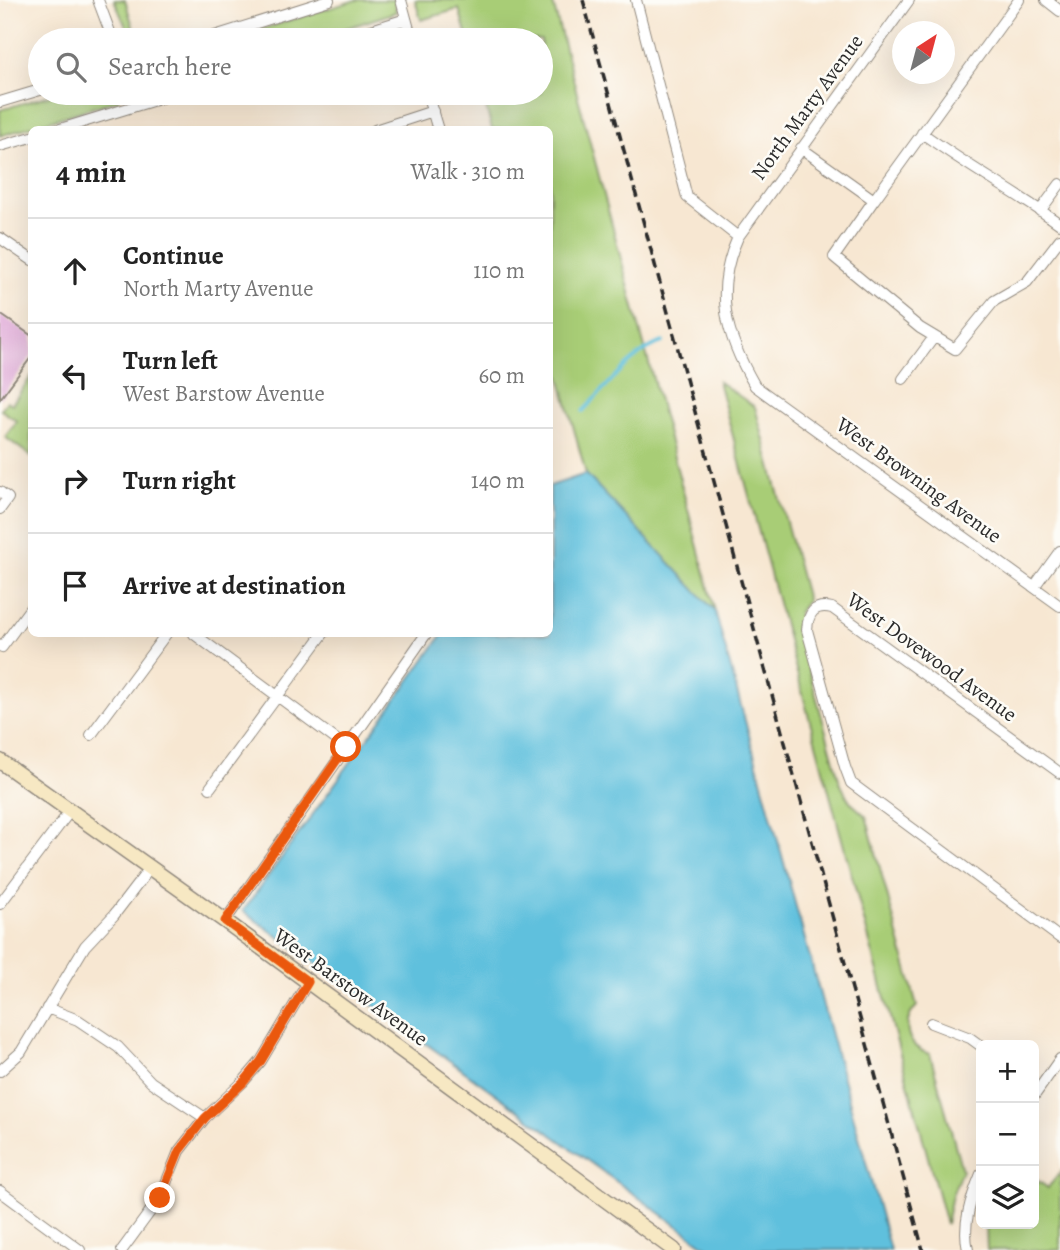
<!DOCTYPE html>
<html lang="en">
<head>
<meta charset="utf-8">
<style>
	:root { --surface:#fff; --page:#f2f2f2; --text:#222; --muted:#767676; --line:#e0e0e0 }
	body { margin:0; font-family:Alegreya,serif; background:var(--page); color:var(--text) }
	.controls { position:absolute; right:21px; bottom:21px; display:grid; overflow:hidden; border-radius:10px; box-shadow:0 7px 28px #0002 }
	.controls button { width:63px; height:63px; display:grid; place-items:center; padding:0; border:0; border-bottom:2px solid var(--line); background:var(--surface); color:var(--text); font:35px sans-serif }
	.compass { position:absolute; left:892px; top:21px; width:63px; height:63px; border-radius:50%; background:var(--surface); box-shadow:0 7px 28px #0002; rotate:36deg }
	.stop { position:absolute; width:21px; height:21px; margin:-16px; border:5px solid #ea580c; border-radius:50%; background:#fff }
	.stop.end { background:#ea580c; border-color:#fff; box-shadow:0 2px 7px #0008 }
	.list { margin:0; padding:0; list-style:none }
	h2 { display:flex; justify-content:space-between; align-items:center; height:91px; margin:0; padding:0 28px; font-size:30px }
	h2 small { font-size:23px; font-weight:400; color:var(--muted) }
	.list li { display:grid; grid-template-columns:46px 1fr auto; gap:21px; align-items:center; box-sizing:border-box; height:105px; padding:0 28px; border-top:2px solid var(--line) }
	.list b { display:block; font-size:26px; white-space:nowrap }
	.list p { margin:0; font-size:23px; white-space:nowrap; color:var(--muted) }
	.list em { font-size:23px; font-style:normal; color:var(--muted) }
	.icon { flex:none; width:38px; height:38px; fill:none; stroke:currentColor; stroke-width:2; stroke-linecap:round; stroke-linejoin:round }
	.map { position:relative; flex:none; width:1060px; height:1250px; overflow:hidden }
	.search { position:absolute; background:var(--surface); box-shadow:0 7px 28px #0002; left:28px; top:28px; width:525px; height:77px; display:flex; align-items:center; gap:18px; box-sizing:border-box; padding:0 24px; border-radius:38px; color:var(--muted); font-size:26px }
	.panel { position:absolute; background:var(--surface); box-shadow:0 7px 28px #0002; left:28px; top:126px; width:525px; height:511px; border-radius:10px }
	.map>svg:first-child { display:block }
	.green { fill:#a8cd76; stroke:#6a7c50; stroke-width:2 }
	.water { fill:#5fc0dd; stroke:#457684; stroke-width:2 }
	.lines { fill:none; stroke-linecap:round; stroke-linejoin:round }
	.stream { stroke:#5fc0dd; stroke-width:3.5 }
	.building { fill:#dfa7d7 }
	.street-casing { stroke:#91897e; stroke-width:12 }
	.secondary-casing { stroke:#91897e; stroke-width:17 }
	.street { stroke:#fff; stroke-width:10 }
	.secondary { stroke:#f7e8c3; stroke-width:14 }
	.rail { stroke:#2b2b2b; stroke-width:3.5; stroke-dasharray:10 5; stroke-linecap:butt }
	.route { stroke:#ea580c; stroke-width:9 }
	.labels { text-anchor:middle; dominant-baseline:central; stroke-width:5; stroke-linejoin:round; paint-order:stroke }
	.street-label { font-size:21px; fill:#2b2b2b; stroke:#fdfcf7 }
</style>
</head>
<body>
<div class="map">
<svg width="1060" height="1250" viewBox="0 0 1060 1250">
	<rect width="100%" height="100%" fill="#fdfcf7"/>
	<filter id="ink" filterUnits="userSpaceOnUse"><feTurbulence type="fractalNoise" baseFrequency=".0143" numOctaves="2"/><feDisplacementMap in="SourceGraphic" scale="14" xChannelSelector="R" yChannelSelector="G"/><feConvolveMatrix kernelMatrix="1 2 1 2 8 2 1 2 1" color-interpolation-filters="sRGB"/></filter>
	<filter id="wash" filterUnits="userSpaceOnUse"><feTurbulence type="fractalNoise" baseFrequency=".00686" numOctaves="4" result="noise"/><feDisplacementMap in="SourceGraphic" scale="28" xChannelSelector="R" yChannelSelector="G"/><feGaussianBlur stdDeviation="1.57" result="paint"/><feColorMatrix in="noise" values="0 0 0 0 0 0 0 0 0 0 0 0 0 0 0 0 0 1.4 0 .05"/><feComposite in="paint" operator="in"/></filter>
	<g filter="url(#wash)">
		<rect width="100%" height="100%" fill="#f7e7d2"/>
		<path class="green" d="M114,0H125L137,40H132Z
			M356,0H395L396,12L310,40H226Z
			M415,0H552L715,611L586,474L550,340V130L492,129L482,93H541V40H468L459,9L421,20Z
			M57,93H122L118,100L0,136V110Z
			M31,377V456L5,437L17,421L1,410L7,401L12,404Z
			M718,381L755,407L807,600L798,613V630L840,783L850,802L866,816L917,1006C900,1023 907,1048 930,1054L962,1170L952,1195L946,1224Z
			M1060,1172V1250H987L986,1224H1034V1178L1048,1188Z"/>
		<path class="water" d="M586,474L715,611L890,1250H711L243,911L443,634H550V486Z"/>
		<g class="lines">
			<path class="stream" d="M583,411C605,389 634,350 663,342"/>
		</g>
		<g id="blocks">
			<path class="building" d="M0,314L32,336V356L0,399Z"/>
		</g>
	</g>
	<g filter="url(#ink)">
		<use href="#blocks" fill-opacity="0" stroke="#91897e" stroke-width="2"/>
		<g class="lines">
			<defs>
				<path id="street" d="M98,0L113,40
					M401,0L412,40
					M636,0L687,197L738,237
					M909,0L738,237C713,292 726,336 755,386L1060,606
					M1046,0L1060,11
					M202,40L329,0
					M340,40L406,19
					M427,93L438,130
					M0,102L40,90
					M57,130L178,93
					M375,130L433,111
					M922,133C967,166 1015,192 1060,224
					M0,146L32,137
					M801,148L874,200L1019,0
					M874,200L834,257L920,328L955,349L994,301L1027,282L1060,239
					M1040,211L1060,184
					M0,238L32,260
					M903,379L934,337
					M0,492L8,498L0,509
					M1034,587L1060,551
					M194,634L346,747
					M0,646L2,647L32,606
					M91,735L166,634
					M1060,773L832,608C814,604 808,613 807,630L845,767L851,783L1060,938
					M210,788L323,634
					M0,904L70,811
					M225,921L426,634
					M47,1008L78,1020L118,1047L151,1082L205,1118
					M931,1023L970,1038L981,1046
					M0,1071L21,1052L85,946L114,915L150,868
					M1034,1096L1060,1059
					M0,1191L80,1250
					M122,1250L160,1198L179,1151L205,1118L243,1082L261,1061L308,982
					M968,1250C962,1224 971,1198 981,1174"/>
				<path id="secondary" d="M0,761L225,921L674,1250"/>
			</defs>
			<use href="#street" class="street-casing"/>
			<use href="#secondary" class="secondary-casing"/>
			<use href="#street" class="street"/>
			<use href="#secondary" class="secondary"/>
			<path class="rail" d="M583,0L923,1250"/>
		</g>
	</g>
	<g class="lines" filter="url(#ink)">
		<path class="route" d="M160,1198L179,1151L205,1118L243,1083L261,1061L308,982L225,921L346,747"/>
	</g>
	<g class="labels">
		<g class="street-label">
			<text transform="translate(807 107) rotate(-54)">North Marty Avenue</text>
			<text transform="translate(919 480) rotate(36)">West Browning Avenue</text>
			<text transform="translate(932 657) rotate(36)">West Dovewood Avenue</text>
			<text transform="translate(351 987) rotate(36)">West Barstow Avenue</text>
		</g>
	</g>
</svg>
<div class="controls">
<button>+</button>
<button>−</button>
<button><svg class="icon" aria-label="layers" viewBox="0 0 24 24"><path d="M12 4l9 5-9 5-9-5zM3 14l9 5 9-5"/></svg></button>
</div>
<svg class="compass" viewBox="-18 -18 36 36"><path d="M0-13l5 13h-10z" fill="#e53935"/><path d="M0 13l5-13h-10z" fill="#767676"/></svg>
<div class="stop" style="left:346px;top:747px"></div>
<div class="stop end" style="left:160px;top:1198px"></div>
<div class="search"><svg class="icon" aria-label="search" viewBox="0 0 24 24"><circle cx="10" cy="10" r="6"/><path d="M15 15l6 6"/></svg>Search here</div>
<section class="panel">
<h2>4 min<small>Walk · 310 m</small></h2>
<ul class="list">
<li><svg class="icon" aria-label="ahead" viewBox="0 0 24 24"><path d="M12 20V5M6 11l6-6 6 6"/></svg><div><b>Continue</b><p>North Marty Avenue</p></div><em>110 m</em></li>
<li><svg class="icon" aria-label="left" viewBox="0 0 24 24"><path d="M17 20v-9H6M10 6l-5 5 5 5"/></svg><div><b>Turn left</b><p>West Barstow Avenue</p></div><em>60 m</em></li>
<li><svg class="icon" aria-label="right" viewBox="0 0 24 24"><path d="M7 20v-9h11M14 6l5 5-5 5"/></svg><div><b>Turn right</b></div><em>140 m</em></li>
<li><svg class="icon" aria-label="arrive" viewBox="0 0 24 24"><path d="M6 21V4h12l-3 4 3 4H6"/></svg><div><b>Arrive at destination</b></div></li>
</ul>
</section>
</div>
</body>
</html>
